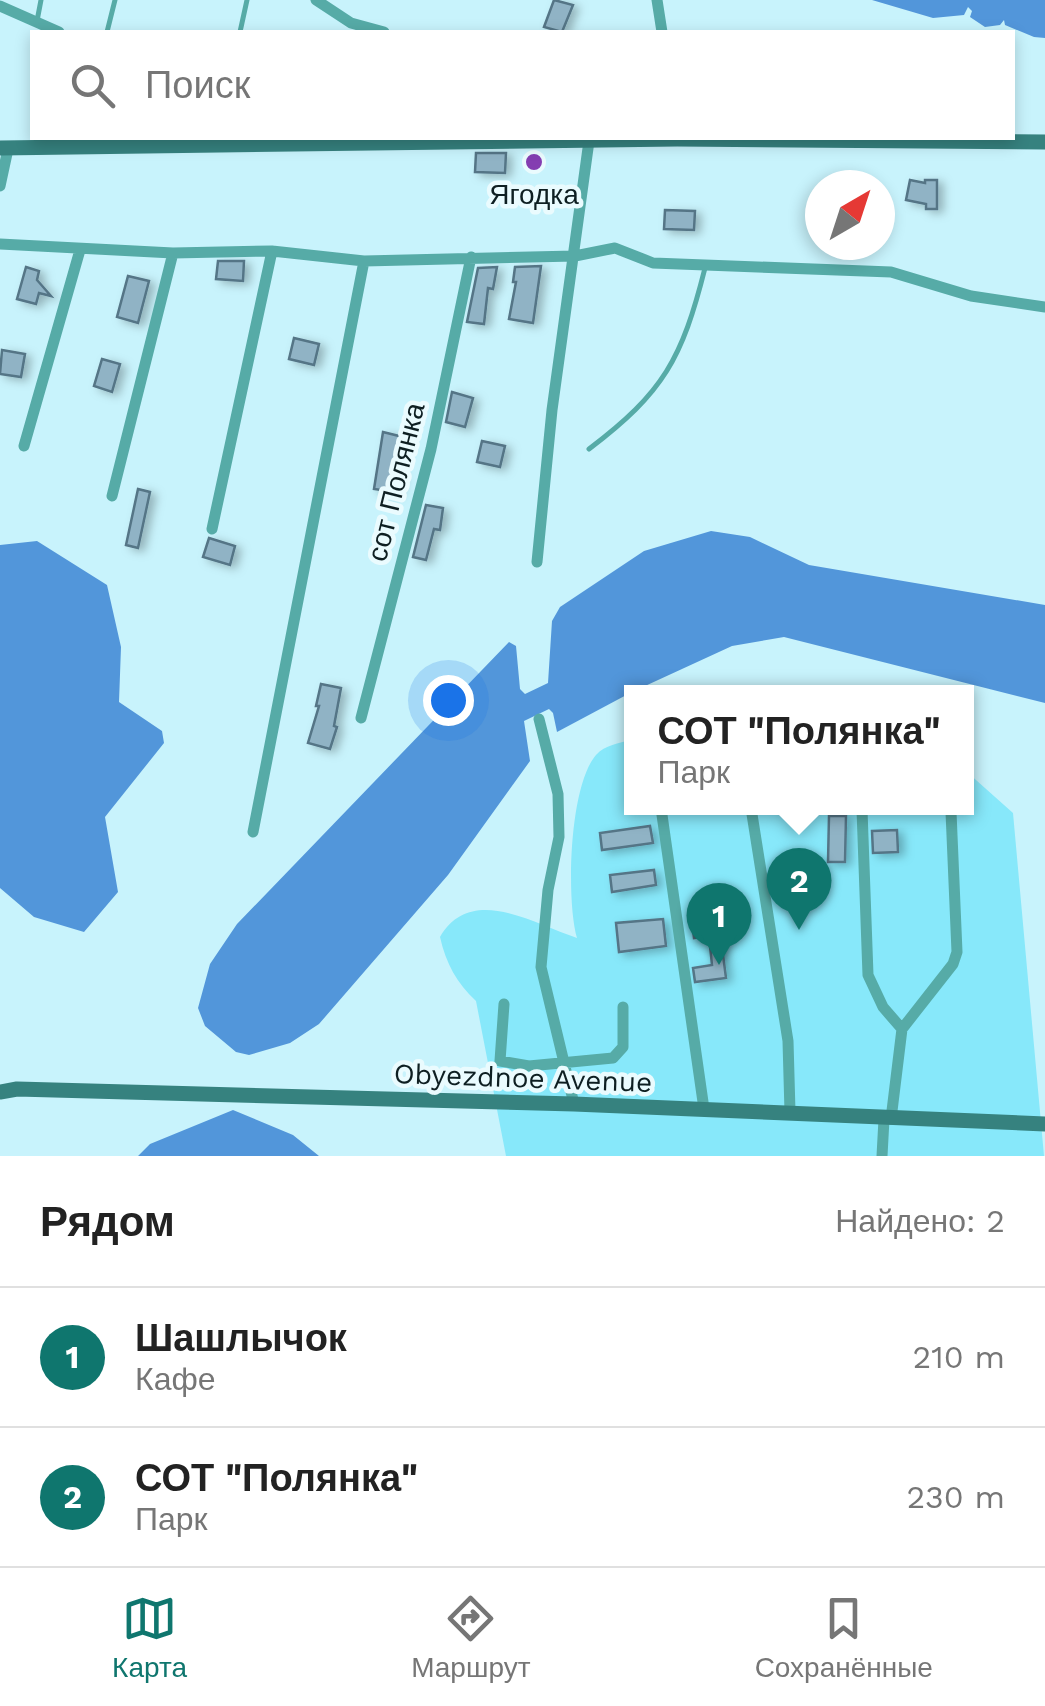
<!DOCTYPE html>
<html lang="ru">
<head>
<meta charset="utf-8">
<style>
	:root { --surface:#fff; --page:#f2f2f2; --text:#222; --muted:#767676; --line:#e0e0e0; --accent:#0f766e }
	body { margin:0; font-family:"Work Sans",sans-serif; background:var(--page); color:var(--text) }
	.compass { position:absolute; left:805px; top:170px; width:90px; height:90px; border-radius:50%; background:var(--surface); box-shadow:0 5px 15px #0003; rotate:39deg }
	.you { position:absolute; left:448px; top:700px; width:35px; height:35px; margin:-25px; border:8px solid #fff; border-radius:50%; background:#1a73e8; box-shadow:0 0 0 15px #1a73e833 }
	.badge { display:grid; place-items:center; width:65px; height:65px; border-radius:50%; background:var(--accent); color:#fff; font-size:32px; font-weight:700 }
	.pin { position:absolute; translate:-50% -82px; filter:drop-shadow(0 2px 5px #0008) }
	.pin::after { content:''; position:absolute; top:52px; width:35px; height:30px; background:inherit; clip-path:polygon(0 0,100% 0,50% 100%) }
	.popup { position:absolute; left:624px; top:685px; width:350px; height:130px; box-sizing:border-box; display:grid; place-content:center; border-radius:0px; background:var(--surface); filter:drop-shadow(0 2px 8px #0005); font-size:32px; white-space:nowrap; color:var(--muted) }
	.popup b { font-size:38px; color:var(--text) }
	.popup::after { content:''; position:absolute; left:50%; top:100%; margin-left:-20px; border:20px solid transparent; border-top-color:var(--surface) }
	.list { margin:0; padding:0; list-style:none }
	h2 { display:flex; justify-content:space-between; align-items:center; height:130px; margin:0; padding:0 40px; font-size:42px }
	h2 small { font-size:32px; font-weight:400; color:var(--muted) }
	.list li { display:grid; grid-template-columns:65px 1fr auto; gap:30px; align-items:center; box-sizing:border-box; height:140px; padding:0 40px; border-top:2px solid var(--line) }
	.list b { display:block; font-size:38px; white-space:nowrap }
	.list p { margin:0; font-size:32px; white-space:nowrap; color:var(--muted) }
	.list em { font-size:32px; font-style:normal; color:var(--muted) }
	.icon { flex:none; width:55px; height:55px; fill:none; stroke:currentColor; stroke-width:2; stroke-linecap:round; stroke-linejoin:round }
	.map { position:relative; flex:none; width:1045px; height:1156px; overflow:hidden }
	.search { position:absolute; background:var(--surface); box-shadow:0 5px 15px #0003; left:30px; right:30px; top:30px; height:110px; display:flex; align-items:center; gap:25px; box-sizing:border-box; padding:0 35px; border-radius:0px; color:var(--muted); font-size:38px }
	.sheet { height:410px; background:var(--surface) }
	nav { display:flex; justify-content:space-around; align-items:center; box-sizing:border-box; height:140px; border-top:2px solid var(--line); background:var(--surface); font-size:28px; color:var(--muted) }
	nav a { display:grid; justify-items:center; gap:5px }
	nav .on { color:var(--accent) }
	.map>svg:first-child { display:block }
	.green { fill:#87e8fa }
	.water { fill:#5296da }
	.building { fill:#90b3c5; stroke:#547586; stroke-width:2.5; filter:url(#shadow) }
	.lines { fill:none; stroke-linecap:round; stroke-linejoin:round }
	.service { stroke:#56aba7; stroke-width:5 }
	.minor { stroke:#56aba7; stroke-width:11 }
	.secondary { stroke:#36827f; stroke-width:15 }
	.poi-dot { fill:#843eb1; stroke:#eafbfe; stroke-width:4 }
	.labels { text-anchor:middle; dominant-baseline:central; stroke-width:9; stroke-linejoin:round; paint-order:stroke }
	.poi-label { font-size:28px; fill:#0e1f22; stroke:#eafbfe }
	.street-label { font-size:28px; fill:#0e1f22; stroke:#eafbfe }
</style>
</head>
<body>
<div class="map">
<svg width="1045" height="1156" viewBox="0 0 1045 1156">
	<defs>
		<filter id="shadow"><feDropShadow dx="5.5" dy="3" stdDeviation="5" flood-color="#0004"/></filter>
	</defs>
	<rect width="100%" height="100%" fill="#c8f3fc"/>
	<path class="green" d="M631,740L632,808H966L967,772L1013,813L1044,1156H506L476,1001C457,983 446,964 440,937C471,884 532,923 577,938C566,900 569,786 596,755C605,745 619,743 631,740Z"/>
	<path class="water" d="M872,0H1045V38L1034,37L1005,25L1004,20L1000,25L985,27L970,17L972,11L968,7L964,15L933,18Z
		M711,531L750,537L809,565L1045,605V703L784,637L732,646L632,692L557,732L553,713L549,709L524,721L530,761L448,875L319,1024L290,1043L249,1055L236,1052L205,1026L198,1008L210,964L237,924L509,642L516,646L520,689L525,694L548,683L552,621L560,607L644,551Z
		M37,541L107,585L121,647L119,702L162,731L164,743L105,817L118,892L84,932L34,917L0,888V545Z
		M233,1110L293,1135L319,1156H138L150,1144Z"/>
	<path class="building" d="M554,0L573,5L562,32L544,27Z
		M476,153H506L505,173L475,172Z
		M910,180L925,183V180H937V209H926V204L906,200Z
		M665,210L695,211L694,230L664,229Z
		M218,261H244L243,281L216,279Z
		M541,266L533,323L509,319L516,282H513L515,267Z
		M26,267L39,271L37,280L51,296L39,293L36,304L17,299Z
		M497,267L493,289L488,288L484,324L467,322L478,268Z
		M128,276L149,281L138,323L117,317Z
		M294,338L319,344L314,365L289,359Z
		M2,350L25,354L21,377L0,374Z
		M102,359L120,364L112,392L94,386Z
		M452,392L473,398L465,427L446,422Z
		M383,432L403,437L395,471L399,472L396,492L374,489Z
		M482,441L505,446L500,467L477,462Z
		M138,489L150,492L138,548L126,545Z
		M426,505L443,508L440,530L434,529L426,560L413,557Z
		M209,538L235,546L230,565L203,557Z
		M321,684L341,688L334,726L337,727L330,749L308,743L319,706H316Z
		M829,816H846L845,862H828Z
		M650,826L653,843L602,850L600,833Z
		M897,830L898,852L873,853L872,831Z
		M654,870L656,885L612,892L610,875Z
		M717,908L726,978L695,982L693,968L712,965L709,936L694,938L691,911Z
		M663,919L666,946L619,952L616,923Z"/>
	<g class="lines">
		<path class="service" d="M37,21L41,0
			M107,32L115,0
			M240,32L247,0
			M589,449C664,392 682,359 705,268"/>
		<path class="minor" d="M316,0L351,23L384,32
			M657,0L662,32
			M0,6L59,32
			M0,186L8,149
			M0,244L173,253L272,251L364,261L575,256L615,248L653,263L891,272L971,296L1045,307
			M24,446L80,250
			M112,496L173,253
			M212,529L272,251
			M537,562L552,410L589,141
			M361,718L431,449L471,257
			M539,719L558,794L559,837L548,890L541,967L574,1104
			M751,808L788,1041L790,1112
			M862,810L868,975L883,1007L902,1029L891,1119
			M662,815L704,1109
			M253,832L364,261
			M504,1004L500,1061L529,1066L613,1058L623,1047V1007
			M902,1029L953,964L957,952L951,812
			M882,1156L884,1119"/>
		<path class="secondary" d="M0,148L677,139L1045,142
			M0,1092L17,1089L574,1104L1045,1124"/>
	</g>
	<circle class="poi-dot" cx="534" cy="162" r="10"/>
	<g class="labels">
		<g class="poi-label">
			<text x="534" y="194">Ягодка</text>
		</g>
		<g class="street-label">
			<text transform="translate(396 482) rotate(-76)">сот Полянка</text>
			<text transform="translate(523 1078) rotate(2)">Obyezdnoe Avenue</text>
		</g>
	</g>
</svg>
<svg class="compass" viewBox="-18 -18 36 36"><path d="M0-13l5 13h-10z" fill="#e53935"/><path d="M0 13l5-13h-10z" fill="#767676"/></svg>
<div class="you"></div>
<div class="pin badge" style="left:719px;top:965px">1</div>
<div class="pin badge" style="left:799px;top:930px">2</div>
<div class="popup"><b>СОТ &quot;Полянка&quot;</b>Парк</div>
<div class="search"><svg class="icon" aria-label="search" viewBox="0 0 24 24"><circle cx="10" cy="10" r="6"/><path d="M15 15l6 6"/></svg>Поиск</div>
</div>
<section class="sheet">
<h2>Рядом<small>Найдено: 2</small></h2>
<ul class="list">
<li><span class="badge">1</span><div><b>Шашлычок</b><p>Кафе</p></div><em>210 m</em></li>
<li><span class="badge">2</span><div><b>СОТ &quot;Полянка&quot;</b><p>Парк</p></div><em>230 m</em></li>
</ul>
</section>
<nav>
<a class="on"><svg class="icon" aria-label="map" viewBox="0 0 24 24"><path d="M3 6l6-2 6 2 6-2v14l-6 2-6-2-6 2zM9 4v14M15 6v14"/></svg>Карта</a>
<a><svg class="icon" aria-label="directions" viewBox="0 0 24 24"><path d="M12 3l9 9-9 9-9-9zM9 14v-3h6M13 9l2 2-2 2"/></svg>Маршрут</a>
<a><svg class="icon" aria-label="saved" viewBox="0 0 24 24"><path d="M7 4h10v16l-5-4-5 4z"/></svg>Сохранённые</a>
</nav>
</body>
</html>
